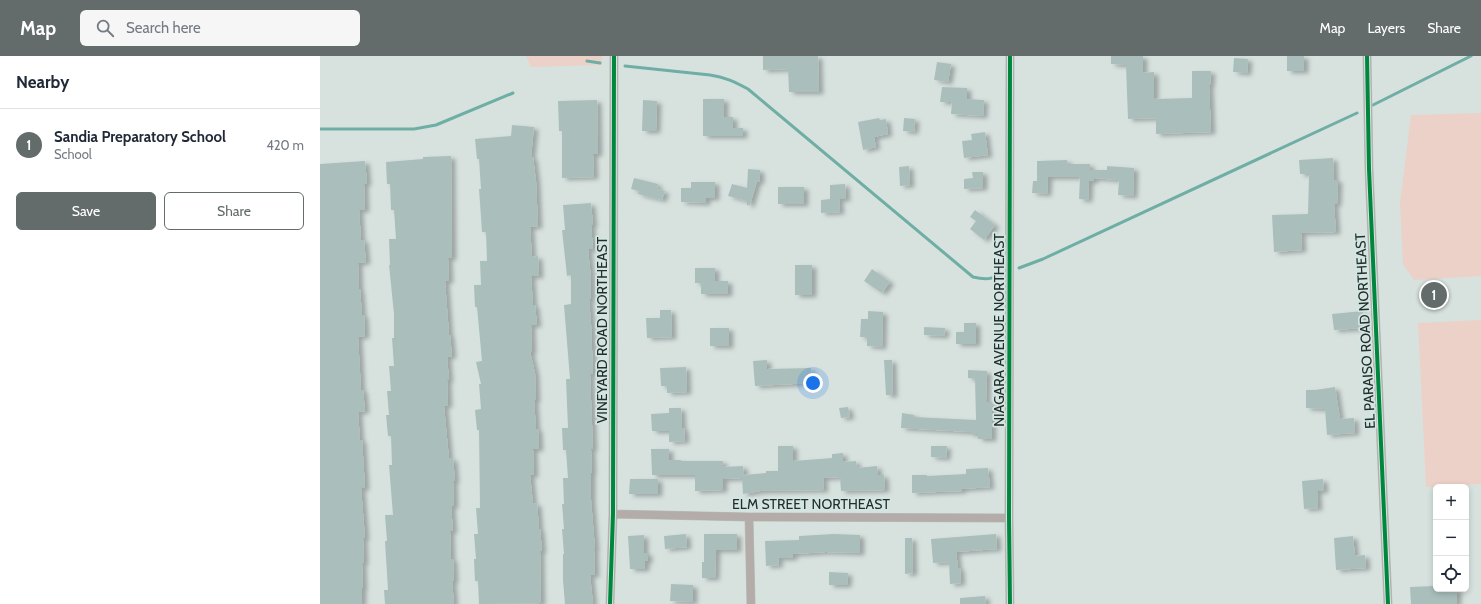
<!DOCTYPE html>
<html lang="en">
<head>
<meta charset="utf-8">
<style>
	:root { --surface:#fff; --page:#f6f6f7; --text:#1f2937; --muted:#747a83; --line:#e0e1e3; --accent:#636c6a }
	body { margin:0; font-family:Cabin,sans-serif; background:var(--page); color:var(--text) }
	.controls { position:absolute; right:12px; bottom:12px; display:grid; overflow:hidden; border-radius:6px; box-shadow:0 2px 6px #0003 }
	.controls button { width:36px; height:36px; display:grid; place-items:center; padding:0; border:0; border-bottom:1px solid var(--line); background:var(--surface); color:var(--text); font:20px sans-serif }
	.you { position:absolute; left:493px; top:327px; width:14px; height:14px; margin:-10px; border:3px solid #fff; border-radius:50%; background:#1a73e8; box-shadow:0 0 0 6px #1a73e833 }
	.badge { display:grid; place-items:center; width:26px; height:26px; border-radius:50%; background:var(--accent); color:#fff; font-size:13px; font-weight:700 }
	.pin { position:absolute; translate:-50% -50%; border:2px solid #fff; box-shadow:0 1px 4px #0006 }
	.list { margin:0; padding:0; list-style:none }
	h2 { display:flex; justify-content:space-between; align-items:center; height:52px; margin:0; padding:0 16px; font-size:17px }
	h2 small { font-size:13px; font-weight:400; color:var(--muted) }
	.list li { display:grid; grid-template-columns:26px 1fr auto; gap:12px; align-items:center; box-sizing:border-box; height:72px; padding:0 16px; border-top:1px solid var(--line) }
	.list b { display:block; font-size:15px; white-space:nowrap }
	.list p { margin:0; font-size:13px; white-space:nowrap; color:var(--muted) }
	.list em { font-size:13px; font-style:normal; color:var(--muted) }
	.actions { display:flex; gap:8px; padding:12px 16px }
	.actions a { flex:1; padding:9px 0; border:1px solid var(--accent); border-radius:6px; text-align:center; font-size:14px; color:var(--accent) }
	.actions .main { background:var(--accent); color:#fff }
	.icon { flex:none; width:22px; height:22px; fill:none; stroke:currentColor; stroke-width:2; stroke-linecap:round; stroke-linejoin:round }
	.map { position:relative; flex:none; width:1161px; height:548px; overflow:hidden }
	header { display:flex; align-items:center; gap:24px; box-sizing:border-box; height:56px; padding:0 20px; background:var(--accent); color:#fff }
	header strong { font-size:19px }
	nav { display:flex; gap:22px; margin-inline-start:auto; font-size:14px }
	.search { width:280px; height:36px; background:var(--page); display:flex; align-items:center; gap:10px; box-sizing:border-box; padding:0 14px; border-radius:6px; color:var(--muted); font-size:15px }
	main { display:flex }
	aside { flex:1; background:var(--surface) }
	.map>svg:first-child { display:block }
	.green { fill:#ecd1c8 }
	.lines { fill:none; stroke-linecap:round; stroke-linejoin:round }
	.stream { stroke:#6faea4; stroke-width:3 }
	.building { fill:#aabfbc; filter:url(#shadow) }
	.street-casing { stroke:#b8c0be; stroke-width:9 }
	.street { stroke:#b4aca9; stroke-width:8 }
	.cycleway-casing { stroke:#d2e6e2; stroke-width:6 }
	.cycleway { stroke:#00873e; stroke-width:4 }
	.labels { text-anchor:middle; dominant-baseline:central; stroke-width:3.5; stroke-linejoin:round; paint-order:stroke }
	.street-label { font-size:14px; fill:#252c2b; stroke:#d2e6e2 }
</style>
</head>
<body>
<header>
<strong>Map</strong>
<div class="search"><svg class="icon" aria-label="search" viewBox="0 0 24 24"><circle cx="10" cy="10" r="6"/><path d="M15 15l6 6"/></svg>Search here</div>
<nav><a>Map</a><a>Layers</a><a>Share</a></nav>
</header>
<main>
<aside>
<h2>Nearby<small></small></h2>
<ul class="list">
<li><span class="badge">1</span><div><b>Sandia Preparatory School</b><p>School</p></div><em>420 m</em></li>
</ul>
<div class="actions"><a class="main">Save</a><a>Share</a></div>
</aside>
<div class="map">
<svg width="1161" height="548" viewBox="0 0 1161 548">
	<defs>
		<filter id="shadow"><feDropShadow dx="4.5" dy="2.5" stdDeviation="2" flood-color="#0004"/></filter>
	</defs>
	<rect width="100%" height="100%" fill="#d7e2df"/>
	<path class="green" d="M206,0H282V9L211,11Z
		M1161,57V220L1094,224L1083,208L1080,147L1091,59Z
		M1161,264V428L1106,431L1098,267Z"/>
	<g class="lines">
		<path class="stream" d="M267,5L280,7
			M305,10L390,19C405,21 415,26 428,33L653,221C665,224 672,223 682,219
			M1053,49L1151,0
			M0,73H94L116,69L193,37
			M699,212L723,203L1037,57"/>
	</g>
	<path class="building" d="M443,0H498L499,36H469L468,13L443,14Z
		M791,0H823V17L834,16V43L872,42V15H891L890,29H889L891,76L836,78V62L808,63L806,9L791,8Z
		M967,0H984V15H967Z
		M914,2L928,3L927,17L913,16Z
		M617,6L631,8L628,26L614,24Z
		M622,31L647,32V43L664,44L663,60L631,58L632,46H620Z
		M383,43H404V61H413V72H423V80H383Z
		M277,44L278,98H273L274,121L242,122V75H239L238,45Z
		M323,44L337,45L336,75H322Z
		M559,62L560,64L566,63L568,78L554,81L556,91L543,94L538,66Z
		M584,62L595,63L594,76L583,75Z
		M192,69L214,71L211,101H213L216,125L218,170L210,171L212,201L218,200L219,220H211L213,249H215L217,269H211L212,296H210L215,317L216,344H214L216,373H218L219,393H213L214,419H210L213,448L217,447L219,473H220L222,495H220L221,547L159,548L158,525H155L154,503H156L154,478H158L156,452H160L159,374H157L155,354L161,353L159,328H161L156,306L162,305L157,251H155L154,229H161L160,205H167L166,176H162L159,133H161L159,103H157L155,83L191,80Z
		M665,76L668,99L644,102L642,85L652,84L651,78Z
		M131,100L132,202H128L129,225H125L129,279H130L132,300L127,301L129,324H127L128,349L124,350L129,403L133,402L135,425H133L134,450H131L133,475H130L131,503H133L134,525H132L134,548H65L64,534H68L65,485H67L65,459H73L69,409H72L71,380H68L66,359H69L67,335H71L69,310H74L72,282H74V258L69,209H70L69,183H76L74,154H71L70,128H67L66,106L103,103V101Z
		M1013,102L1014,124H1018L1017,148H1014L1016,176L981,177L982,194L954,196L952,159L988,158L989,118H980L979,104Z
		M747,104V108H770V114H787V110L814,112L813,140L798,139L799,124L774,122V125H769L768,144L759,143L760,121H728L727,138L712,137L713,125H717V105Z
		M45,105L47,127L44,128L45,154H39L41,184H44L46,206L38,207L39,233H40L42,259H44L45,280L38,281L41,334H43L45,355L38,356L40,384H42L45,432H41L45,482H43L44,506L42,507L43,532H42V548H0V108Z
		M589,110L590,129L580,130L579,111Z
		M428,113L440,114V126L437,125L430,149H427V145L408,140L412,128L427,132Z
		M652,116H663V132L644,133V123L653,122Z
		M314,122L338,128L337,133L345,135L342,144L318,138L319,135L311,133Z
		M371,126H395V142H386V147L361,146V132H371Z
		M525,128L526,143H519L520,156L501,157V144L510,143V129Z
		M458,131H484V148H458Z
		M271,147L273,169H271L273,193H268L271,223V243H269L271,268L273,318H270L273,393H271L272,416L271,417V444L275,493H274L275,519H270L273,548H245L243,524V498H244L242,473H244L242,448H244L243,422H248L246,394H243L242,372H248L246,323H250L244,249L251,248V219L247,220L242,174H245L243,149Z
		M655,154L675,169L664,184L650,173L656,165L650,161Z
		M475,209H492V239H475Z
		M375,212H395V225H408V238H381V227H375Z
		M552,213L570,226L562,237L544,225Z
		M340,254H351L352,281L327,282L326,262H340Z
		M548,255L563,256L562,291L547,290V281H540L541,263H548Z
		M1043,255L1044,272L1014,274L1012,258Z
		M644,267H656V288H636V276H644Z
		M604,271L625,272L624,280L604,279Z
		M390,272H409V290H390Z
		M447,304V313L491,312L492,327L435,330L433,305Z
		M564,304H572L573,339H566Z
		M366,311L367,336L347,337V330H341L340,312Z
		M648,314L667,315L666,346H672V383H658V378H650V376L581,372L582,357L594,359V361L656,364L655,323L648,322Z
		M1015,331L1020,363L1034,362L1035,377L1007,379L1005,353L986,352V334H995Z
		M528,351L530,361L521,362L519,352Z
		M349,352H361L362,372H364L365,385L349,386V375H332L331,358L349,357Z
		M458,390H473V405L512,402V398L523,397V406L536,405L537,412L557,410L558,419H564L565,434L521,435L520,421L503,422L504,434L440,435L423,438L422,422L403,423V434L375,435V419H332L331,393H349V404H361V405H403V411L423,410L424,419L446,417V415H458Z
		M611,390H627L626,402L611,401Z
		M668,412L670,431L642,433V435L592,437V419H607V420L646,418V413Z
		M310,423H338V438H309Z
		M1003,423L1004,435H997L998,452L984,453L982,425Z
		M366,478L367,491L345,493L344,480Z
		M384,478H417V494H396L395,522H382V506H384Z
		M514,478L540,479V497L506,496L473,498V502H458L459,509L446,510L445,485L479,484V480Z
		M676,478L677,493L636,496L638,512H640L641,527L630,528L629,506L613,507L611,483Z
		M324,479V497H328V505H325V513H310L308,480Z
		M1033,480L1035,500L1045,499L1046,512L1016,514L1014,482Z
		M585,482H592L593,517L585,518Z
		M509,516L528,517L527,529H509Z
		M351,528L373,529V546L350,545Z
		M1116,530V533H1137V548H1091L1090,531Z
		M665,540L666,548H640V542Z"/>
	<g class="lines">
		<defs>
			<path id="street" d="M1047,0L1049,113L1068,548
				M293,458L429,461L689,462
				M429,461L431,548
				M290,548L293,458L294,0
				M690,548L689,462L690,0"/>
		</defs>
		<use href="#street" class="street-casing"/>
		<use href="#street" class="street"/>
		<defs>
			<path id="cycleway" d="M1047,0L1049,113L1068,548
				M290,548L293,458L294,0
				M690,548L689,462L690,0"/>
		</defs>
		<use href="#cycleway" class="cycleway-casing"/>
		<use href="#cycleway" class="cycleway"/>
	</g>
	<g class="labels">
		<g class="street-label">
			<text transform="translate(282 274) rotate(-90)">VINEYARD ROAD NORTHEAST</text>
			<text transform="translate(679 274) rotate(-90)">NIAGARA AVENUE NORTHEAST</text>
			<text transform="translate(1045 275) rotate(-93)">EL PARAISO ROAD NORTHEAST</text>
			<text x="491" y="448">ELM STREET NORTHEAST</text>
		</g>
	</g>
</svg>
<div class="controls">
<button>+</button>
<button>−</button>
<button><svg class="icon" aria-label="locate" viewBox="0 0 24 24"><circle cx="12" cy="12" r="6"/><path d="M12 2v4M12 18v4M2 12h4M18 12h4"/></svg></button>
</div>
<div class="you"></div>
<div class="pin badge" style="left:1114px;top:239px">1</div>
</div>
</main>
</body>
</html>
